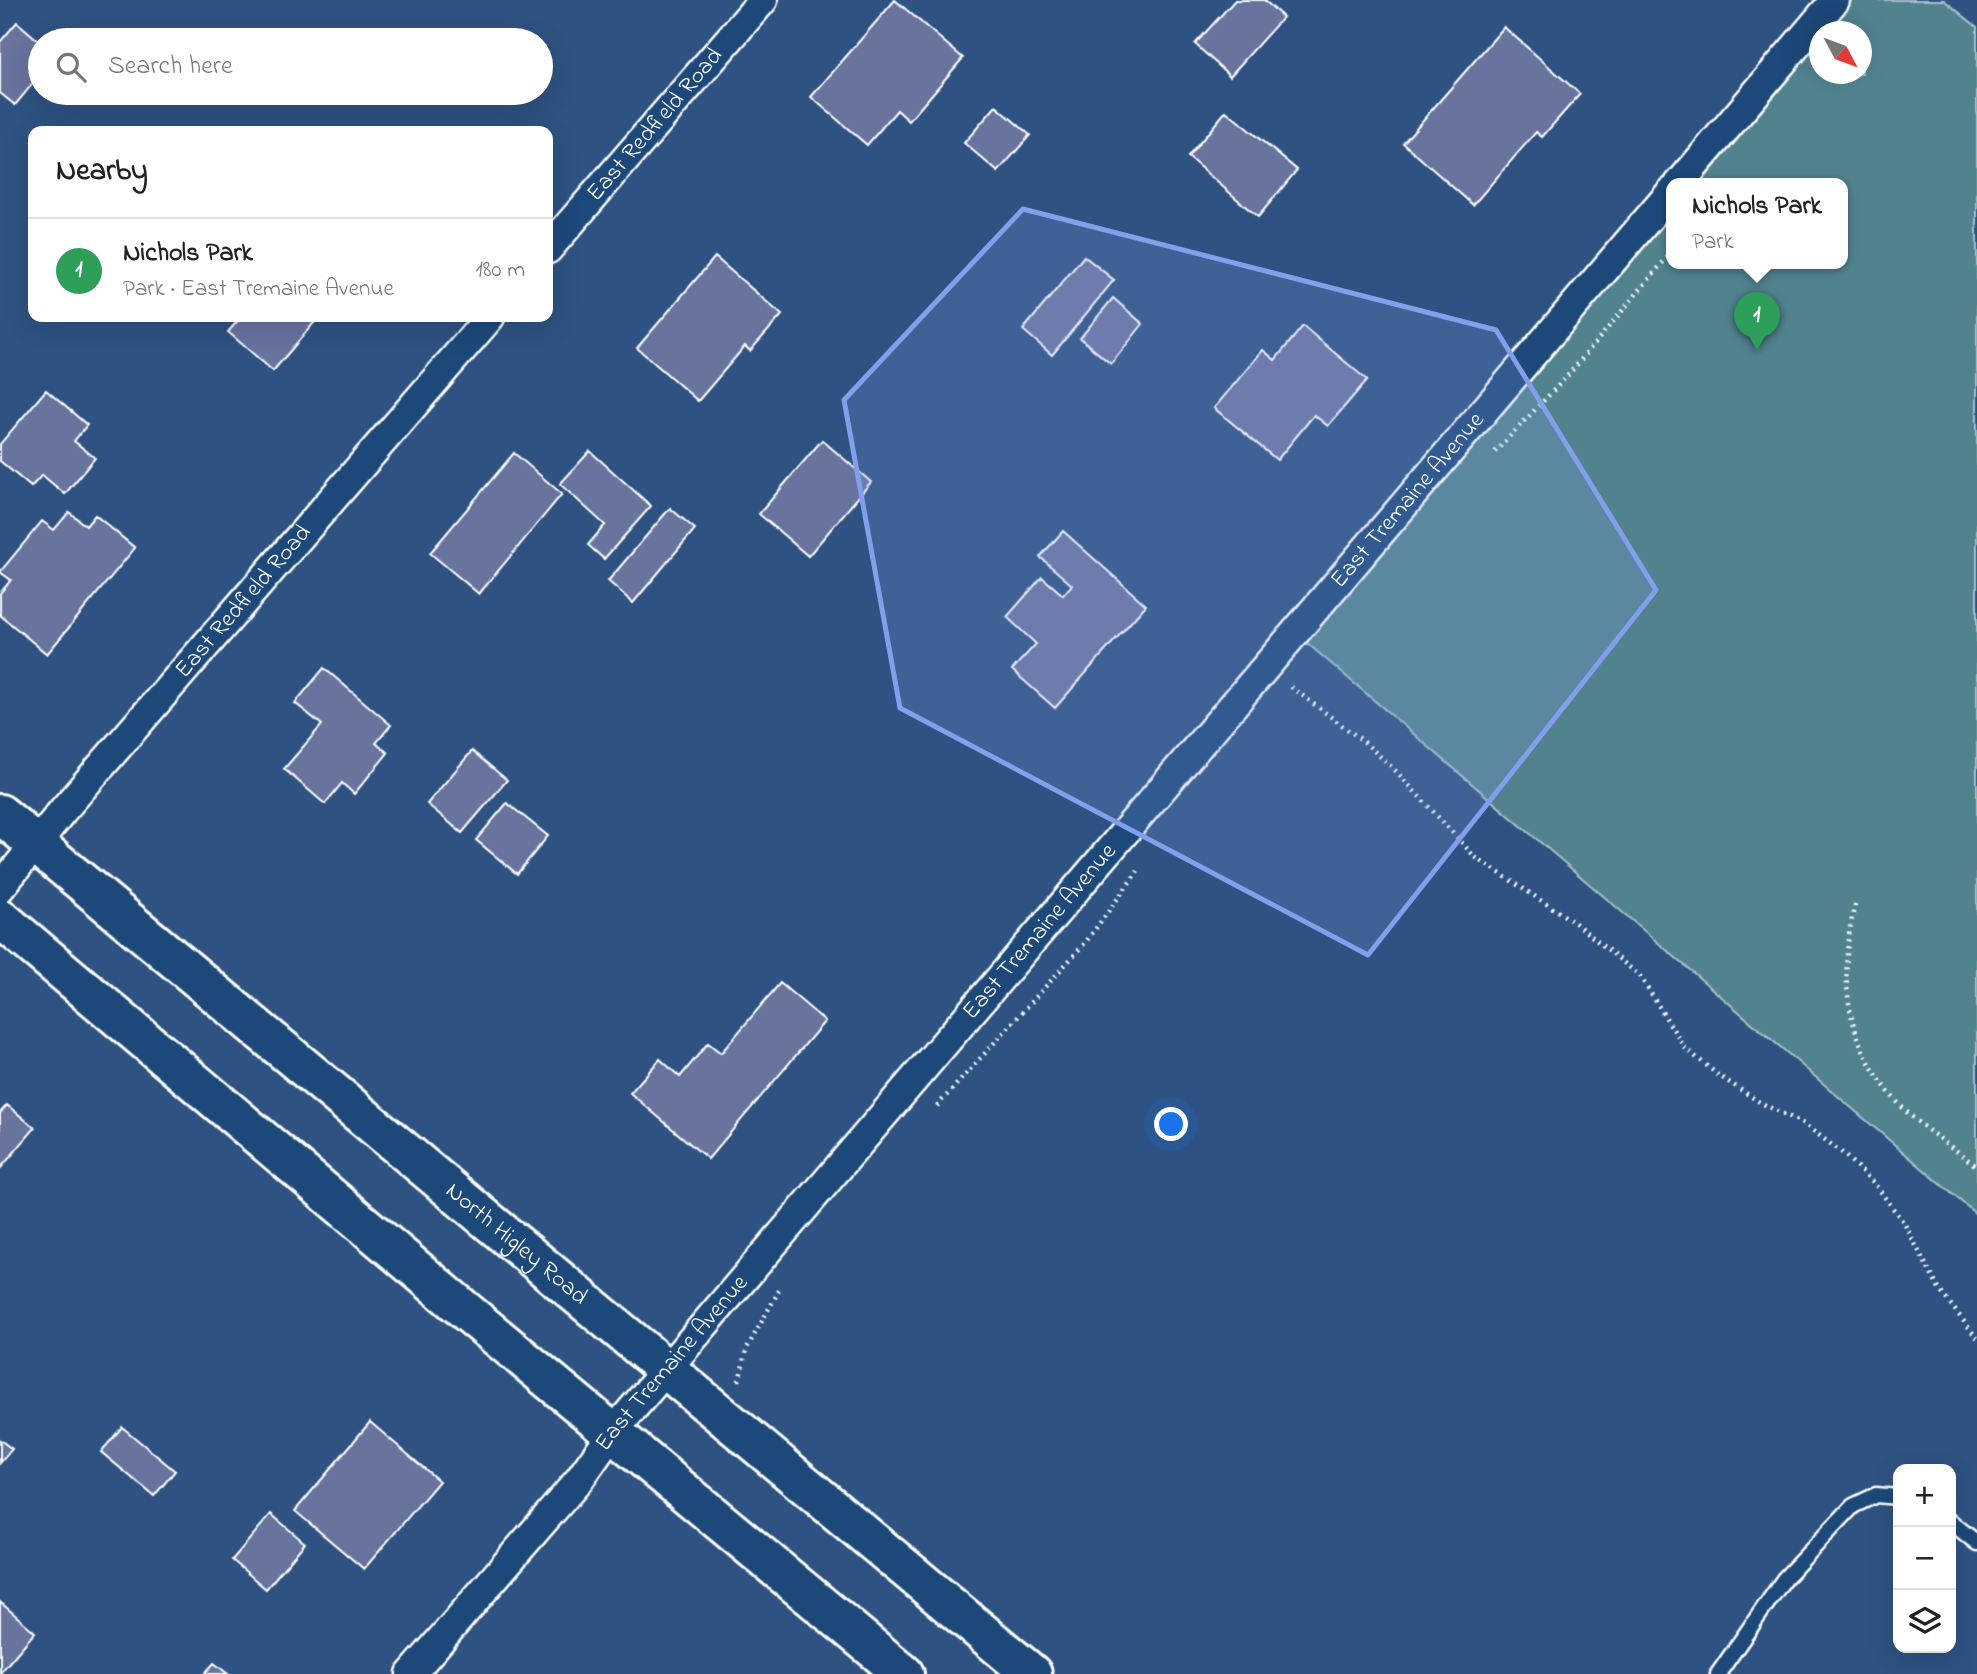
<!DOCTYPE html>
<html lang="en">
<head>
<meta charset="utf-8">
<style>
	:root { --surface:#fff; --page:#f6f6f6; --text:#222; --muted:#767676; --line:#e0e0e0; --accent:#111827 }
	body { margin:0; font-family:"Indie Flower",sans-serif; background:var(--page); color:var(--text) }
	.controls { position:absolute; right:21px; bottom:21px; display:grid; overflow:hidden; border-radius:14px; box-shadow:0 7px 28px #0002 }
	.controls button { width:63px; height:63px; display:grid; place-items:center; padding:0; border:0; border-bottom:2px solid var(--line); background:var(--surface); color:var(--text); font:35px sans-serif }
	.compass { position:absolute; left:1809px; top:21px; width:63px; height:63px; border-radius:50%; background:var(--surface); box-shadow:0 7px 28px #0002; rotate:131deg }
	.you { position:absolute; left:1172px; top:1125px; width:24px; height:24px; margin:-18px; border:5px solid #fff; border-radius:50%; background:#1a73e8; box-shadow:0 0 0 10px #1a73e833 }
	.badge { display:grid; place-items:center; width:46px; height:46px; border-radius:50%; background:var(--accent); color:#fff; font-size:23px; font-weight:700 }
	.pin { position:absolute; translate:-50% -58px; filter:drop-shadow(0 2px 4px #0008) }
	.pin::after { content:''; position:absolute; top:37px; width:24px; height:21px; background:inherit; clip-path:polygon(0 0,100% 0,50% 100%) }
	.popup { position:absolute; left:1666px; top:178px; width:182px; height:91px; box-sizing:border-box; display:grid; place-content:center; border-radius:14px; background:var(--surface); filter:drop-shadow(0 2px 5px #0005); font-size:23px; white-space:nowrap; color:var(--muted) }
	.popup b { font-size:26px; color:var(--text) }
	.popup::after { content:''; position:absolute; left:50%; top:100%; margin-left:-14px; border:14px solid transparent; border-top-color:var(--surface) }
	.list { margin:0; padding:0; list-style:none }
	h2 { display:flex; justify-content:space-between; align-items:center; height:91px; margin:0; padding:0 28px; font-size:30px }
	h2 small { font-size:23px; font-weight:400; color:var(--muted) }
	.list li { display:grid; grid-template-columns:46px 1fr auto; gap:21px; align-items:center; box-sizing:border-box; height:105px; padding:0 28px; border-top:2px solid var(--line) }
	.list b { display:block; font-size:26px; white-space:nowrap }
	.list p { margin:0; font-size:23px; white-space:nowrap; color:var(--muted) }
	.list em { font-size:23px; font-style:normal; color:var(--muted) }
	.icon { flex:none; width:38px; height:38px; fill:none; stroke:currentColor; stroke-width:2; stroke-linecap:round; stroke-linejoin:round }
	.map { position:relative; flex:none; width:1977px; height:1674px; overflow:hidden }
	.search { position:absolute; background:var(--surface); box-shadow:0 7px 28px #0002; left:28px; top:28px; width:525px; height:77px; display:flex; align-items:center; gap:18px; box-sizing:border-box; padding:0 24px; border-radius:38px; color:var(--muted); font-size:26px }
	.panel { position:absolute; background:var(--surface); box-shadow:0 7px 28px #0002; left:28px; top:126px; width:525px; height:196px; border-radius:14px }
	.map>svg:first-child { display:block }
	.green { fill:#51838f; stroke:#a8c1c7; stroke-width:2 }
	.building { fill:#68739e; stroke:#fff; stroke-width:2 }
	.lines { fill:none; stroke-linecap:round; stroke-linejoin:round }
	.lane-casing { stroke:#fff; stroke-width:19 }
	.street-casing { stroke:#fff; stroke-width:33 }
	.secondary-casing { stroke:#fff; stroke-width:44 }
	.path { stroke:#fff; stroke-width:4.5; stroke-dasharray:2 5; stroke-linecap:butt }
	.lane { stroke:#1f4a7a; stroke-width:14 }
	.street { stroke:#1f4a7a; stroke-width:28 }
	.secondary { stroke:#1f4a7a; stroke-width:38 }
	.marked { fill:#839eea; fill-opacity:0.2; stroke:#839eea; stroke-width:5; stroke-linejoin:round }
	.labels { text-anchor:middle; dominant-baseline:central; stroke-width:5; stroke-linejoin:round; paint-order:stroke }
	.street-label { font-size:24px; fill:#fff; stroke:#1f4a7a }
</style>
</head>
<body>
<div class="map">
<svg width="1977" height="1674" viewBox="0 0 1977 1674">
	<rect width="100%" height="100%" fill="#2e5281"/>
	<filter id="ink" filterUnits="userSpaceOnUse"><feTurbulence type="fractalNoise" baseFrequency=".0143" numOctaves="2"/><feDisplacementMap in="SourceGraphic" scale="14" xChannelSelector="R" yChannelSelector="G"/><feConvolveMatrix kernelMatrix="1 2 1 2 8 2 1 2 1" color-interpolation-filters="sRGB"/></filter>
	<g filter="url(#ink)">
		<path class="green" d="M1851,0H1944L1977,27V1215L1287,626L1671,200V264H1843V184H1686L1819,35L1820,74H1862V32L1823,31Z"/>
		<path class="building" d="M895,0L963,58L909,121L897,110L867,145L811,97Z
			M1235,0H1264L1283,17L1230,76L1195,44Z
			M17,22L40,42V75L15,105L0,93V42Z
			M1504,27L1580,94L1542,137L1536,132L1473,205L1403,143Z
			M996,106L1030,135L998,172L964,143Z
			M1226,111L1297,170L1258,217L1188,157Z
			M1084,256L1114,280L1052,355L1023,330Z
			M715,257L782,315L750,351L745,346L698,401L637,348Z
			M1113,298L1143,324L1111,364L1080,338Z
			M241,317H319L273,371L228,332Z
			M1303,326L1367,380L1328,426L1314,415L1277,460L1214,408L1263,350L1275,360Z
			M46,390L87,425L74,441L95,458L65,494L42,475L31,487L0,461V444Z
			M822,440L871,482L808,556L759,514Z
			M590,451L651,506L604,559L588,545L605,525L560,484Z
			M514,453L562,494L479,594L430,553Z
			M670,508L695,529L633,603L608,581Z
			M69,512L86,526L95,515L135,548L47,654L0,615V593L11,580L0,572L42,521L54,530Z
			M1063,531L1146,605L1055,708L1012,670L1036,644L1007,617L1042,577L1063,595L1072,585L1040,557Z
			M324,668L391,725L376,743L388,753L354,794L342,783L325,804L284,769L322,725L295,703Z
			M472,751L507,780L462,833L427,804Z
			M507,803L548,836L517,874L476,840Z
			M780,983L825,1021L708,1159L630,1093L660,1059L680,1077L708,1043L721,1053Z
			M7,1105L35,1128L0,1169V1113Z
			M370,1422L439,1481L364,1569L295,1511Z
			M122,1427L175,1471L154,1496L101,1452Z
			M0,1440L12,1449L0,1463Z
			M271,1514L305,1543L266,1589L232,1560Z
			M0,1602L35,1632L0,1673Z
			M214,1663L228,1674H204Z"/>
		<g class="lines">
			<defs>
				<path id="lane" d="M1951,1522L1977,1543
					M1718,1674L1784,1579L1853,1506L1876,1495L1898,1497"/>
				<g id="street">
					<path d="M1679,184L1835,0"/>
					<path id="s1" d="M548,249L763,0"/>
					<path id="s2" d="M0,888L64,809L490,317"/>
					<path id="s3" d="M411,1674L579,1480L612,1433L1671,192"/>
				</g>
				<g id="secondary">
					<path id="s4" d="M0,814L1032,1674"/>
					<path d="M0,918L467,1312L904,1674"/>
				</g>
			</defs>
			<use href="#lane" class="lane-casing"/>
			<use href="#street" class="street-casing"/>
			<use href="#secondary" class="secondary-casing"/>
			<path class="path" d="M1495,452L1569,374L1671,253
				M1291,687L1363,741L1394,769L1475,857L1574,922L1640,976L1684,1047L1718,1075L1761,1103L1804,1124L1840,1151L1874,1183L1904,1223L1940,1291L1977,1338
				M1855,905C1835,984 1849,1057 1909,1114C1930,1134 1955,1148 1977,1167
				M937,1106L1085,943L1138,871
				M739,1381L747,1348L781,1287"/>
			<use href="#lane" class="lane"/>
			<use href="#street" class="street"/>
			<use href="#secondary" class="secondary"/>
		</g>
	</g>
	<path class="marked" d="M1023,209L1496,330L1656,590L1368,955L900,708L844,400Z"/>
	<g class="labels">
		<g class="street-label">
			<text stroke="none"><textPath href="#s1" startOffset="164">East Redfield Road</textPath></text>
			<text stroke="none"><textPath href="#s3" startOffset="1540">East Tremaine Avenue</textPath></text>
			<text stroke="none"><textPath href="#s2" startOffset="376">East Redfield Road</textPath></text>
			<text stroke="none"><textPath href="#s3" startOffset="973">East Tremaine Avenue</textPath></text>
			<text stroke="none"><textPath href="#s4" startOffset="672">North Higley Road</textPath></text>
			<text stroke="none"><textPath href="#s3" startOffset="406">East Tremaine Avenue</textPath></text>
		</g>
	</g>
</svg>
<div class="controls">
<button>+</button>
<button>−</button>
<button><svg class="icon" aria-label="layers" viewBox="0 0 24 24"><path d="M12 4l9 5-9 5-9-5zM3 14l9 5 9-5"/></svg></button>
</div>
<svg class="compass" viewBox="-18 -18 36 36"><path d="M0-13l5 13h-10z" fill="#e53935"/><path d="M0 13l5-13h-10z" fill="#767676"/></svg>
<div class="you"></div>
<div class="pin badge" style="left:1757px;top:350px;background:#2e9e5b">1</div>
<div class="popup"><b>Nichols Park</b>Park</div>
<div class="search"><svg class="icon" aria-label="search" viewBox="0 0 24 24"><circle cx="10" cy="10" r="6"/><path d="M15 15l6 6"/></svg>Search here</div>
<section class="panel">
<h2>Nearby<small></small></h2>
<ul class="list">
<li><span class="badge" style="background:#2e9e5b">1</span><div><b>Nichols Park</b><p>Park · East Tremaine Avenue</p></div><em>180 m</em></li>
</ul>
</section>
</div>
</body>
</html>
